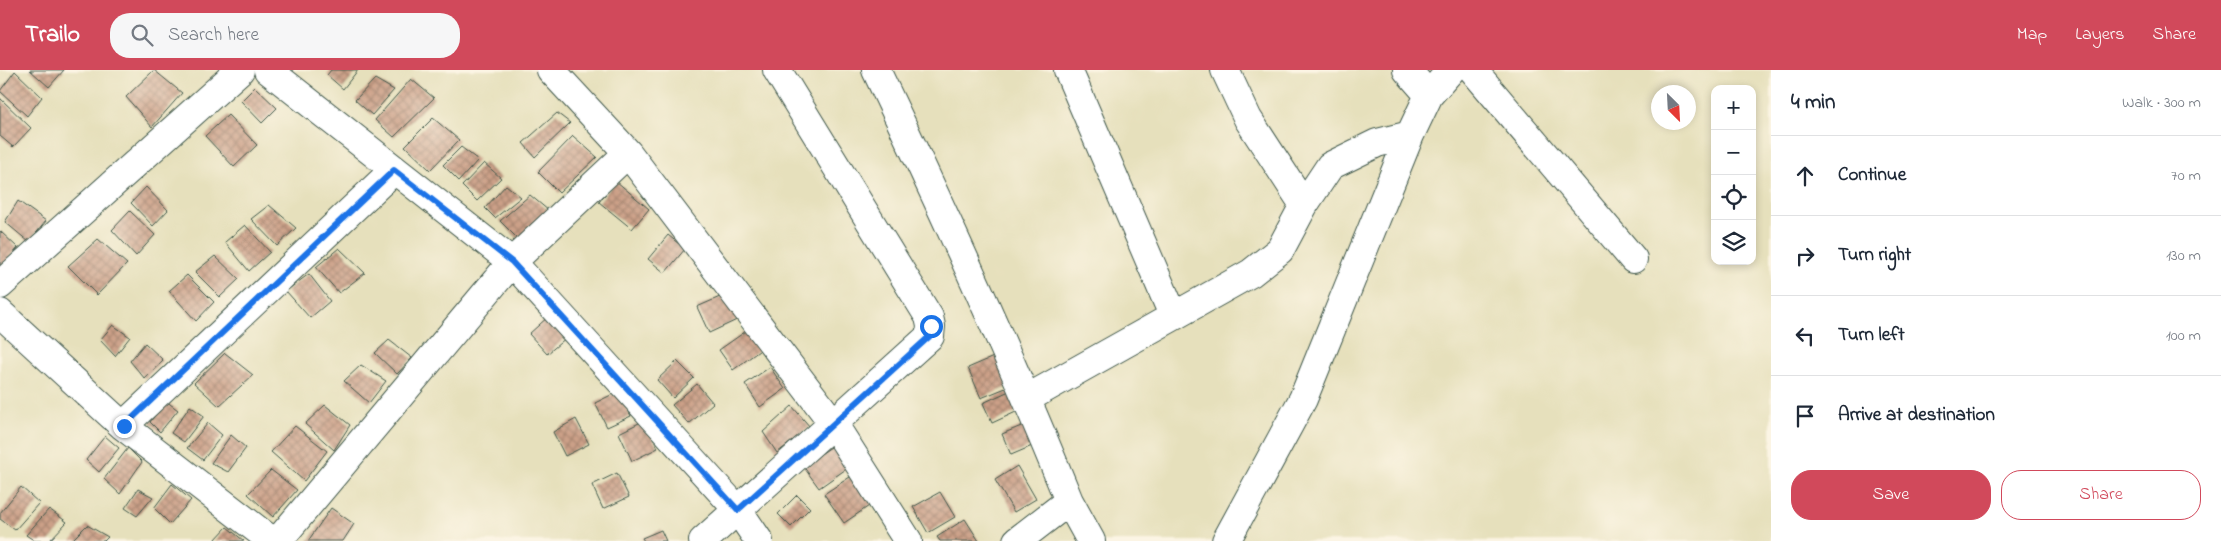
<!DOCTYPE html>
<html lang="en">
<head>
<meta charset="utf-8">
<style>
	:root { --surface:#fff; --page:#f6f6f7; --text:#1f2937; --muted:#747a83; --line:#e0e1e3; --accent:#d1495b }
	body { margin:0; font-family:"Indie Flower",sans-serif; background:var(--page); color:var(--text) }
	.controls { position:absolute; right:15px; top:15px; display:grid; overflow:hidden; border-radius:10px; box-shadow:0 2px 8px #0003 }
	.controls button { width:45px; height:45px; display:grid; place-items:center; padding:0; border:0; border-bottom:1px solid var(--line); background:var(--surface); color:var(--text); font:25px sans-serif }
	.compass { position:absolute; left:1651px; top:15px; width:45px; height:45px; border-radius:50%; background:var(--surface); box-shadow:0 2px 8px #0003; rotate:156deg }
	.stop { position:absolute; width:15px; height:15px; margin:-11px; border:4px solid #1a73e8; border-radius:50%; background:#fff }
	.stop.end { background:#1a73e8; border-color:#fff; box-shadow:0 1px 5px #0008 }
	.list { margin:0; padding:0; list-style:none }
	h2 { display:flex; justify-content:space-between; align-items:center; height:65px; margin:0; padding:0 20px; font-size:21px }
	h2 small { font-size:16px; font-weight:400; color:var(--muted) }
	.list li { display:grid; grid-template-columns:32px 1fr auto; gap:15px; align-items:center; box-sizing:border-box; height:80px; padding:0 20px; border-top:1px solid var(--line) }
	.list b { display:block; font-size:19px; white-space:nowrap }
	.list em { font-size:16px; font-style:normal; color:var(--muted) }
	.actions { display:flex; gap:10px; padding:15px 20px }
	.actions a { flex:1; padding:11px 0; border:1px solid var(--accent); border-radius:20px; text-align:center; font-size:18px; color:var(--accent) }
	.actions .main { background:var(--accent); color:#fff }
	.icon { flex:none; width:28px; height:28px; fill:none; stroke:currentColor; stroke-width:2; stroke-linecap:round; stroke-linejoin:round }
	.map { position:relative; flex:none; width:1771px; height:471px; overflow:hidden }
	header { display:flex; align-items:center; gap:30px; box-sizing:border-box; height:70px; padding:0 25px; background:var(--accent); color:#fff }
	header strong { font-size:24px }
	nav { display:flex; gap:28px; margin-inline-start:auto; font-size:18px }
	.search { width:350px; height:45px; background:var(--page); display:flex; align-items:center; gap:12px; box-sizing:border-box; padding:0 18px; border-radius:20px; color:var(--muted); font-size:19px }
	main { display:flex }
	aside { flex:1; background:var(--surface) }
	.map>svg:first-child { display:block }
	.building { fill:url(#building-cross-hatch) }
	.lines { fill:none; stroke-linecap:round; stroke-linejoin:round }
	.minor-casing { stroke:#3d5548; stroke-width:30 }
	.minor { stroke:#fff; stroke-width:28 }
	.route { stroke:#1a73e8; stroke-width:6 }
</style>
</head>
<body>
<header>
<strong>Trailo</strong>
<div class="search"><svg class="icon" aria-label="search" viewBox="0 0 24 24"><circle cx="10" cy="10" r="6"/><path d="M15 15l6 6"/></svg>Search here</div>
<nav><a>Map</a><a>Layers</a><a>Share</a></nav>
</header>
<main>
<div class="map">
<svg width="1771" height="471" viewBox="0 0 1771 471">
	<defs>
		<pattern id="building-cross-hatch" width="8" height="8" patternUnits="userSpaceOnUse" patternTransform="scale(1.25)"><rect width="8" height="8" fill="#cca088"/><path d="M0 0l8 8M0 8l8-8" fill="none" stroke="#a58470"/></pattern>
	</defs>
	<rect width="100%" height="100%" fill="#fcf5e5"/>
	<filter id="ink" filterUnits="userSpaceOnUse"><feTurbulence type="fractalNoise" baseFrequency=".02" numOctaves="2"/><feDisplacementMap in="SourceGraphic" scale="10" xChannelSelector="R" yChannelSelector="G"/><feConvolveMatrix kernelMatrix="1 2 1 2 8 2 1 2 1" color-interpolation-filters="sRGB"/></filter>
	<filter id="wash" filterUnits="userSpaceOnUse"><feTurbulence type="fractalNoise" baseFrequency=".0096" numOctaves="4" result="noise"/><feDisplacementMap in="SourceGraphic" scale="20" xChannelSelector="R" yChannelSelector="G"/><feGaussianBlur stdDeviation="1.12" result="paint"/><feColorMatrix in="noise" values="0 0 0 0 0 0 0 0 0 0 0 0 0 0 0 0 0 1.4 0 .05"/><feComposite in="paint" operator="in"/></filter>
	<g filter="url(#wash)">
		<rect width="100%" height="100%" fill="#e6e0bc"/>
		<g id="blocks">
			<path class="building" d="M30,0H64L49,17Z
				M154,0L182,23L152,57L126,27Z
				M331,0H358L343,19L327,5Z
				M15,1L42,27L27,46L0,21Z
				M375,9L394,20L372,45L355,30Z
				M411,9L434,28L394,67L375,50Z
				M255,17L277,38L262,53L241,31Z
				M0,28L31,58L13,77L0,66Z
				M557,43L570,53L535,87L523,73Z
				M228,45L257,75L234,97L205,66Z
				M433,48L459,70L430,100L405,76Z
				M573,66L597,87L559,123L538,102Z
				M461,77L478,90L459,111L443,95Z
				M484,93L501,108L477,131L462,116Z
				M616,111L649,139L632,159L599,132Z
				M506,115L521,127L495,148L485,138Z
				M146,117L168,140L153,156L131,133Z
				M530,125L549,141L522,173L500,151Z
				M18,131L46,151L29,172L5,152Z
				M269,135L296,158L277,176L251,149Z
				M130,141L155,165L136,186L112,160Z
				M245,155L270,182L249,201L225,172Z
				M0,161L18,178L0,199Z
				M668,165L685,179L665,203L648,189Z
				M98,169L127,194L97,225L68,196Z
				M339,178L365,203L339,223L316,197Z
				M215,186L239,209L220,227L195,202Z
				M309,204L330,231L310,248L286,221Z
				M187,205L214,232L196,251L169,221Z
				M729,223L741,248L709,263L697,237Z
				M549,246L567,267L547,284L529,264Z
				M113,255L130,267L115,286L100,270Z
				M749,259L763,278L733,300L719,280Z
				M389,270L412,288L397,304L375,283Z
				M145,273L163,290L145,309L130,291Z
				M1005,282L1018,313L981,328L968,298Z
				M225,283L253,305L219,336L194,313Z
				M677,291L694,308L673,328L657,310Z
				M361,295L386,311L369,333L344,311Z
				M770,297L785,319L760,337L745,314Z
				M697,314L713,333L689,354L672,335Z
				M1020,316L1029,336L992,353L983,333Z
				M619,321L631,346L607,357L595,333Z
				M166,331L178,340L160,362L150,352Z
				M325,335L350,355L334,380L305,354Z
				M190,336L204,346L184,372L171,363Z
				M792,336L810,357L777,383L763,362Z
				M576,349L589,374L565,386L553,362Z
				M645,350L658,378L632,391L619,363Z
				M1031,352L1039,373L1011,385L1002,364Z
				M208,353L222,365L203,390L187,378Z
				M295,356L327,381L304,411L271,382Z
				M231,365L246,378L228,402L211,393Z
				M105,366L119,378L99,402L86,390Z
				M834,375L849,397L819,418L803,396Z
				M128,378L142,392L120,424L104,409Z
				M1017,396L1036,429L1014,442L995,410Z
				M271,400L297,420L273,447L248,424Z
				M617,403L629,427L603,439L592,415Z
				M853,405L872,434L844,453L824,424Z
				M172,414L191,430L170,454L154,438Z
				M21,417L39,433L15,460L0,449V443Z
				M138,419L153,427L137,446L125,438Z
				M940,422L955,447L928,463L913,437Z
				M797,425L810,438L791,457L778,444Z
				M331,438L354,454L343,471H308Z
				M49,439L67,452L49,471H35L26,465Z
				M965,449L979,471H940L937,467Z
				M87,455L108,467L104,471H71Z
				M227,457L244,471H214Z
				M661,460L666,471H644L642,468Z"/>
		</g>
	</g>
	<g filter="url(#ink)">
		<use href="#blocks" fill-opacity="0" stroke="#3d5548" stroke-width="1"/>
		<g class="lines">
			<defs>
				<path id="minor" d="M268,0L512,192L738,440L759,471
					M551,0L628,83L833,353L908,471
					M876,0C944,142 1010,285 1069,431
					M1068,0L1173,245
					M1225,0L1248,49L1304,135
					M1407,0L1429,25
					M1473,0L1633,189
					M0,215L240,0
					M0,243L123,356L272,471
					M1028,328L1251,203L1280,180L1304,135L1330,96L1377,73L1410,65
					M123,356L394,100
					M278,471L512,192L628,83
					M703,471L930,266L931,256L929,247L777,0
					M1017,471L1069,431L1091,471
					M1226,471L1303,329L1410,65L1429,25L1451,0"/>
			</defs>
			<use href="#minor" class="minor-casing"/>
			<use href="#minor" class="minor"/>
		</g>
	</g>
	<g class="lines" filter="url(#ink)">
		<path class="route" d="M124,356L394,100L512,192L738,440L930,266L931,256"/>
	</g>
</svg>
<div class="controls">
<button>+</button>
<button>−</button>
<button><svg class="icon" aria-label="locate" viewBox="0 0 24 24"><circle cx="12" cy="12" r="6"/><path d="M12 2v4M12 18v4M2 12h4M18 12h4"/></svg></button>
<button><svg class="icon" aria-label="layers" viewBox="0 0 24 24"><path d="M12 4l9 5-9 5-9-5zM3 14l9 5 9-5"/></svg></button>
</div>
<svg class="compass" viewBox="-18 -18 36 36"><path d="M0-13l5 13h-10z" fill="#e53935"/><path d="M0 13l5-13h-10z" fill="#747a83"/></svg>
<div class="stop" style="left:931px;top:256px"></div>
<div class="stop end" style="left:124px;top:356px"></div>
</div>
<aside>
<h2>4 min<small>Walk · 300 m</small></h2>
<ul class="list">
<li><svg class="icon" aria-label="ahead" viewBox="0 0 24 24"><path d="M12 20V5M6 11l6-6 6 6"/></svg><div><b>Continue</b></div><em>70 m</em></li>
<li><svg class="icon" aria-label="right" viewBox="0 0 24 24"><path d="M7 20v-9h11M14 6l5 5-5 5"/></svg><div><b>Turn right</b></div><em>130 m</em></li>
<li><svg class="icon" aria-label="left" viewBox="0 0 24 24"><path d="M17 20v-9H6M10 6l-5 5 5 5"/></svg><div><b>Turn left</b></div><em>100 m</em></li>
<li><svg class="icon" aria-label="arrive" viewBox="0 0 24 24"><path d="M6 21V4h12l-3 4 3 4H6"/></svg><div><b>Arrive at destination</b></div></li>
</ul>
<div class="actions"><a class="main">Save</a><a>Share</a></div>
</aside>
</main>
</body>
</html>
